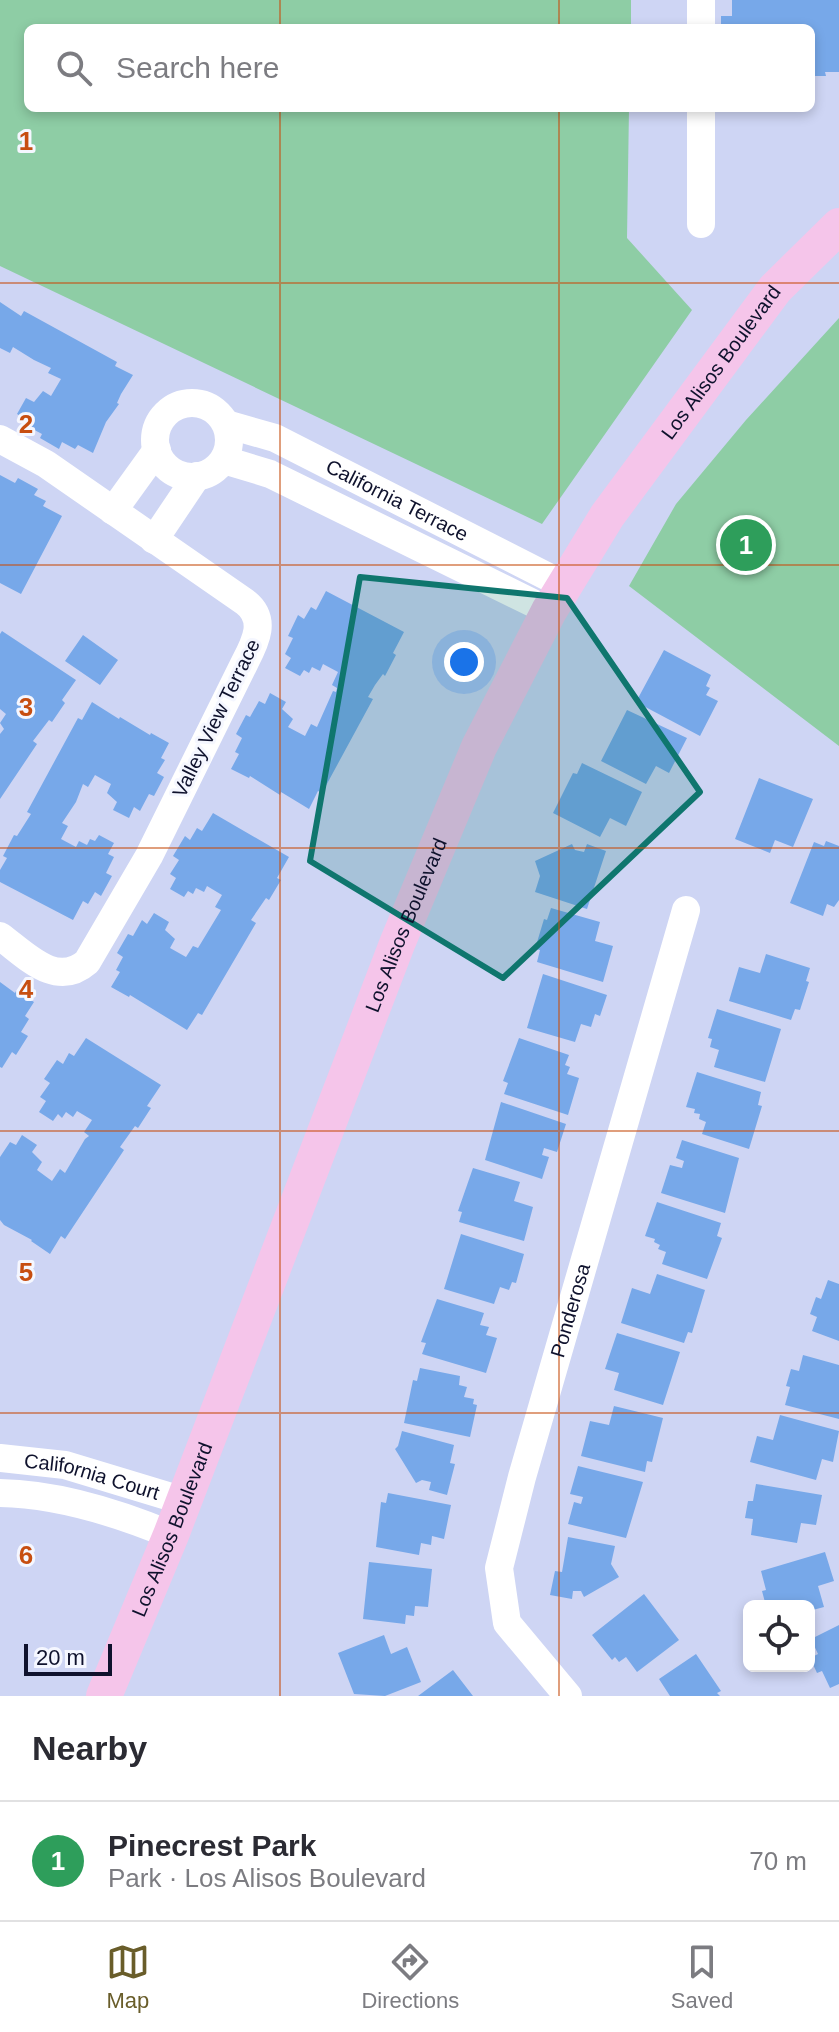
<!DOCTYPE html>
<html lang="en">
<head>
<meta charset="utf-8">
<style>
	:root { --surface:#fff; --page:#f2f2f3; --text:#2b2b33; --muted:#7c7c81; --line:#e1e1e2; --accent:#695d2a }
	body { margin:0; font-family:Arial,sans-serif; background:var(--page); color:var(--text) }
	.controls { position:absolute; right:24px; bottom:24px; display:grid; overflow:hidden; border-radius:12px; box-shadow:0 4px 12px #0003 }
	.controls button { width:72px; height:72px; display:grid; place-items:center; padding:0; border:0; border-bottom:2px solid var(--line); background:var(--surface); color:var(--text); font:40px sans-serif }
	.scale { position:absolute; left:24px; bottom:20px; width:88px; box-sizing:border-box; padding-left:8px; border:4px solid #0f122d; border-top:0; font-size:22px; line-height:28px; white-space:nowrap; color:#0f122d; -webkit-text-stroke:6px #f5f7ff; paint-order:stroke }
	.you { position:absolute; left:464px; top:662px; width:28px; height:28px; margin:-20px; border:6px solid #fff; border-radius:50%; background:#1a73e8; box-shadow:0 0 0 12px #1a73e833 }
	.badge { display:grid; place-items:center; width:52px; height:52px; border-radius:50%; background:var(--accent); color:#fff; font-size:26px; font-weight:700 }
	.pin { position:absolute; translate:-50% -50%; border:4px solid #fff; box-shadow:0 2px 8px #0006 }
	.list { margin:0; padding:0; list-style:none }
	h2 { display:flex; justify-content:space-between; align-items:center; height:104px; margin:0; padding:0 32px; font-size:34px }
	h2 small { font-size:26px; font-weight:400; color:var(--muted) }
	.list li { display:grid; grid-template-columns:52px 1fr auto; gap:24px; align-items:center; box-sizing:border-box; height:120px; padding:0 32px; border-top:2px solid var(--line) }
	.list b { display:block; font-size:30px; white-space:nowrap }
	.list p { margin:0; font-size:26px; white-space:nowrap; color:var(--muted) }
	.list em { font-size:26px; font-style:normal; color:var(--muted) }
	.icon { flex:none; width:44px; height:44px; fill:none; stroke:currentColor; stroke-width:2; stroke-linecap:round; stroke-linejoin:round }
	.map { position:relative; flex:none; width:839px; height:1696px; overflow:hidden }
	.search { position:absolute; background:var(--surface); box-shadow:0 4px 12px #0003; left:24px; right:24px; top:24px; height:88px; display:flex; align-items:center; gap:20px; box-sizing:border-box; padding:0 28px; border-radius:12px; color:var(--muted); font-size:30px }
	.sheet { height:224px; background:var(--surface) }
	nav { display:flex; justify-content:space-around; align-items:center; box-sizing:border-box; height:112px; border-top:2px solid var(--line); background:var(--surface); font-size:22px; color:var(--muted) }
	nav a { display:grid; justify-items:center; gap:4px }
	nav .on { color:var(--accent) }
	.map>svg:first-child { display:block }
	.green { fill:#8ecda5 }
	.building { fill:#77a8e9 }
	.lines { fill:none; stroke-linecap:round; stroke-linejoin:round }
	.minor { stroke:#fff; stroke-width:28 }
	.major { stroke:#f5c5ea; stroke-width:36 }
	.marked { fill:#0f766e; fill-opacity:0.2; stroke:#0f766e; stroke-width:6; stroke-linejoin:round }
	.grid { fill:none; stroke:#c74e11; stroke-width:2; stroke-opacity:0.55 }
	.labels { text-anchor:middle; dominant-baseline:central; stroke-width:6; stroke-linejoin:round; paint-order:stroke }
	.street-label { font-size:20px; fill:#0f122d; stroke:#f5f7ff }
	.grid-label { font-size:26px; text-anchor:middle; font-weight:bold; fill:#c74e11; stroke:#f5f7ff; stroke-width:6; stroke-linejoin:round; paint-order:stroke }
</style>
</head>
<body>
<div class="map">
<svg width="839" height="1696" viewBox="0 0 839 1696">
	<rect width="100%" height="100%" fill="#ced5f4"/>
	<path class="green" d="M0,0H631V28H28V108H629L627,238L692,310L542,524L0,266Z
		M839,318V746L629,586L676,504L746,420Z"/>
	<path class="building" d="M732,0H839V72H825L826,76H811V28H721V16H732Z
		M0,302L21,316L24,311L117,362L115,366L133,375L121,394L117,403L119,404L106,422L93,453L78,445L75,449L62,442L59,449L40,438L42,434L25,425L28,420L17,414L26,398L34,402L43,391L51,396L61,379L48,373L51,368L34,360L13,347L10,353L0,348Z
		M0,475L15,483L18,478L38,489L34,495L46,501L43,506L62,516L21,594L0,583Z
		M326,591L404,632L393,653L396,655L385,676L383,674L375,685L368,697L373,699L322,793L318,791L309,809L281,792L280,795L250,776L249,778L231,769L239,754L235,752L242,738L236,734L246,715L250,717L259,701L265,704L270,693L286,702L282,709L293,719L288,727L305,736L311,724L317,727L333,691L336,692L337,688L332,685L338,672L323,664L320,671L312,667L309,673L304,670L300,676L285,668L291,658L285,654L293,638L288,636L298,615L304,619L311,607L316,610Z
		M2,631L76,680L62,700L65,703L52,722L49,720L33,741L37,744L0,799V734L4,729L0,723L6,714L0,709V634Z
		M83,635L118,660L100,685L65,661Z
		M664,650L711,675L706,686L710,688L706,695L718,701L700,736L636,702Z
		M92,702L119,719L120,717L150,735L151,733L169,743L161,758L165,760L157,773L164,777L154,796L149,794L140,811L134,807L129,818L113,810L117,802L107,793L111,784L95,775L88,787L83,784L76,802L62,823L68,826L61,839L76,847L79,841L87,845L90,839L95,841L99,835L114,843L108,854L114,857L106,873L112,876L101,896L95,892L88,904L83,901L73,920L0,882V870L7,858L3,856L14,835L17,836L31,814L27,812L78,718L82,720Z
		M627,710L687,738L669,773L656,766L646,784L601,761Z
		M582,763L642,792L626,826L610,818L600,837L553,813L573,773L577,774Z
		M759,778L813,799L793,847L775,840L770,853L735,839Z
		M213,813L289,857L277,878L281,880L269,900L266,898L251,920L256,923L202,1015L198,1013L187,1030L130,995L129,997L111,987L120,972L116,970L123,957L117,953L128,934L133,936L142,920L147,924L154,913L169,922L165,930L175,939L170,948L186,957L193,946L198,948L218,915L221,910L215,907L222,895L207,886L204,892L196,888L193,894L188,891L184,897L170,889L176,878L170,874L179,860L173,856L185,836L190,840L197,828L202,831Z
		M826,841L839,846V900L834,907L827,904L823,916L790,903L814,842L824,846Z
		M572,844L575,850L584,852L587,844L606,851L587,909L535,892L540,876L535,861Z
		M551,908L600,922L595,941L613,946L603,982L537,962L540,950L535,949L544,919L547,920Z
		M766,954L810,968L806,981L809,982L800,1010L795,1009L791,1020L729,1001L739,967L760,973Z
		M543,974L607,995L600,1016L595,1014L591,1027L581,1024L575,1042L527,1028Z
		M0,982L15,993L16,991L34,1002L25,1016L29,1019L21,1032L28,1036L16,1055L12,1052L2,1068L0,1067Z
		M717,1009L781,1029L765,1082L714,1067L719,1050L710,1047L712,1039L708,1038Z
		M86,1038L161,1085L147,1106L151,1108L138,1128L135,1126L120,1147L124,1150L65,1239L61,1236L50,1254L31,1241L32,1240L4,1225L0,1220V1157L10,1142L16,1145L22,1135L37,1145L32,1152L42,1162L37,1170L52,1181L60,1169L65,1173L85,1139L89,1136L84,1132L92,1120L77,1111L73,1117L66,1112L62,1118L58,1114L53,1121L39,1112L46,1101L40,1097L50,1083L44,1079L57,1060L63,1064L69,1053L74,1056Z
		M519,1038L569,1055L565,1065L570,1067L567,1074L579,1078L568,1115L504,1094L508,1083L503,1081Z
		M697,1072L761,1092L758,1105L762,1106L749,1149L702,1134L706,1122L699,1119L700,1114L694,1113L695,1109L686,1107Z
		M501,1102L566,1124L557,1152L544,1148L542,1155L549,1157L542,1179L485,1160Z
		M682,1140L739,1158L725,1213L661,1193L670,1165L682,1168L684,1161L676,1158Z
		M473,1168L520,1182L514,1201L533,1207L524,1241L459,1222L462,1212L458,1211Z
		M657,1202L721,1223L717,1236L722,1238L707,1279L662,1264L666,1252L658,1249L660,1245L654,1242L655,1239L645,1236Z
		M461,1234L524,1254L516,1283L512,1282L509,1290L500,1287L494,1304L444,1289Z
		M657,1274L705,1290L692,1333L688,1332L684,1343L621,1323L632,1288L650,1294Z
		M828,1280L839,1284V1341L812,1331L817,1317L810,1314L816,1297L821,1299Z
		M437,1299L484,1313L480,1325L489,1327L486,1335L497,1338L486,1373L422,1354L426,1343L421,1342Z
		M617,1333L680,1352L663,1405L614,1390L619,1373L605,1369Z
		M803,1355L839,1365V1419L785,1405L790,1387L786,1386L791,1369L799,1371Z
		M420,1368L460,1376L459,1385L467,1387L464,1397L474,1399L473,1404L477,1405L470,1437L404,1423L413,1380L417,1381Z
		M614,1406L663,1418L652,1462L647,1461L645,1472L581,1456L590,1421L609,1425Z
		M780,1415L839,1431L833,1462L822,1459L816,1480L750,1462L757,1436L773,1440Z
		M402,1431L454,1445L450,1463L455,1464L447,1495L429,1490L431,1482L422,1480L416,1483L395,1449L398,1446Z
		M578,1466L643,1482L626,1538L568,1524L574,1502L581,1504L583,1497L570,1494Z
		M756,1484L822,1495L816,1525L801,1523L797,1543L751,1535L753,1519L745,1518L748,1501H753Z
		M388,1493L451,1505L444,1539L432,1536L431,1545L421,1543L419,1555L376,1547L381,1502L386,1503Z
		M568,1537L615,1546L611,1564L619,1577L584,1597L581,1591H573L572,1599L550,1595L555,1571L562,1572Z
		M825,1552L834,1581L818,1586L824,1607L809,1611V1606H766L762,1591L766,1590L761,1571Z
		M369,1562L432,1569L428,1607L415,1606L414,1616L406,1615L405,1624L363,1619Z
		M644,1594L679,1640L637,1672L626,1657L619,1662L615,1657L612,1660L592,1635Z
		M839,1625V1684L830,1688L822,1671L817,1673L810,1658L818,1654L811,1639Z
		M384,1635L391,1654L407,1647L421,1682L385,1696L354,1694L338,1653Z
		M696,1654L721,1691L717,1693L720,1696H670L659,1679Z
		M453,1670L473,1696H418Z"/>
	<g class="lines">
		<g class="minor">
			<path d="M701,0V28"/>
			<path d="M701,108V224"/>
			<circle cx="192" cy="440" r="37"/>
			<path id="s1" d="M226,424L275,438L564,585"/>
			<path d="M0,439L46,464L245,602C267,619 256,641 245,662L149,856L87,962C56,989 26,955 0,936"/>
			<path d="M224,460L270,474L549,611"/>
			<path d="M113,511L157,450"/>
			<path d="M154,540L197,476"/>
			<path id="s2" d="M0,1458L65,1465L184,1501"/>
			<path d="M0,1493C59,1494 118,1513 171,1535"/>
			<path id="s3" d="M568,1696L507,1623L499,1568L522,1477L686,910"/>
		</g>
		<path class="major" id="s4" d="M104,1696L171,1535L397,944L479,747L549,611L607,516L775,289L839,226"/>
	</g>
	<path class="marked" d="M360,577L567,598L700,792L503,978L310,861Z"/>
	<path class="grid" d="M280,0V28M559,0V28M280,108V1696M559,108V1696M0,283H839M0,565H839M0,848H839M0,1131H839M0,1413H839"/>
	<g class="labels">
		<g class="street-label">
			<text stroke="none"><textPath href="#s4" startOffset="1476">Los Alisos Boulevard</textPath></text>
			<text stroke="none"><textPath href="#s1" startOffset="188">California Terrace</textPath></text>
			<text transform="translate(216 718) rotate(-64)">Valley View Terrace</text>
			<text stroke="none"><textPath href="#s4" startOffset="828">Los Alisos Boulevard</textPath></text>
			<text stroke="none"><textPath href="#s3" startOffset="418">Ponderosa</textPath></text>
			<text stroke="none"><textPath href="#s2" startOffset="94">California Court</textPath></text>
			<text stroke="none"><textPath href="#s4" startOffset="180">Los Alisos Boulevard</textPath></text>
		</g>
	</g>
	<g class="grid-label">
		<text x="26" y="150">1</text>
		<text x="26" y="433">2</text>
		<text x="26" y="716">3</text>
		<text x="26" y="998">4</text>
		<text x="26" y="1281">5</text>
		<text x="26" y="1564">6</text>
	</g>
</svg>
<div class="controls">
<button><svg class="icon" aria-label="locate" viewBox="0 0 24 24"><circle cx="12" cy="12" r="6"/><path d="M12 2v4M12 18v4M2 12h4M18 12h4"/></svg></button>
</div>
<div class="scale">20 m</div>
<div class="you"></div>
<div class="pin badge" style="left:746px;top:545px;background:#2e9e5b">1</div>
<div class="search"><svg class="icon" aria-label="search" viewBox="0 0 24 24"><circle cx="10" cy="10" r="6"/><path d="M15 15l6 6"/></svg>Search here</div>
</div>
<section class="sheet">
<h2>Nearby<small></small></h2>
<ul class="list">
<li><span class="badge" style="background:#2e9e5b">1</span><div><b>Pinecrest Park</b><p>Park · Los Alisos Boulevard</p></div><em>70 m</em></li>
</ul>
</section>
<nav>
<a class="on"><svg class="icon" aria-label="map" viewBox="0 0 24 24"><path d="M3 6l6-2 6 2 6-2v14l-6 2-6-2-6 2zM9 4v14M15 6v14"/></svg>Map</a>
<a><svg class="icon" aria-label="directions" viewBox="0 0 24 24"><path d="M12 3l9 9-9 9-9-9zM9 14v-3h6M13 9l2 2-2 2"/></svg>Directions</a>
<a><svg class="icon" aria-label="saved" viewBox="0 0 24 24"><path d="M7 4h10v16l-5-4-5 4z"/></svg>Saved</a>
</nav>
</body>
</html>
